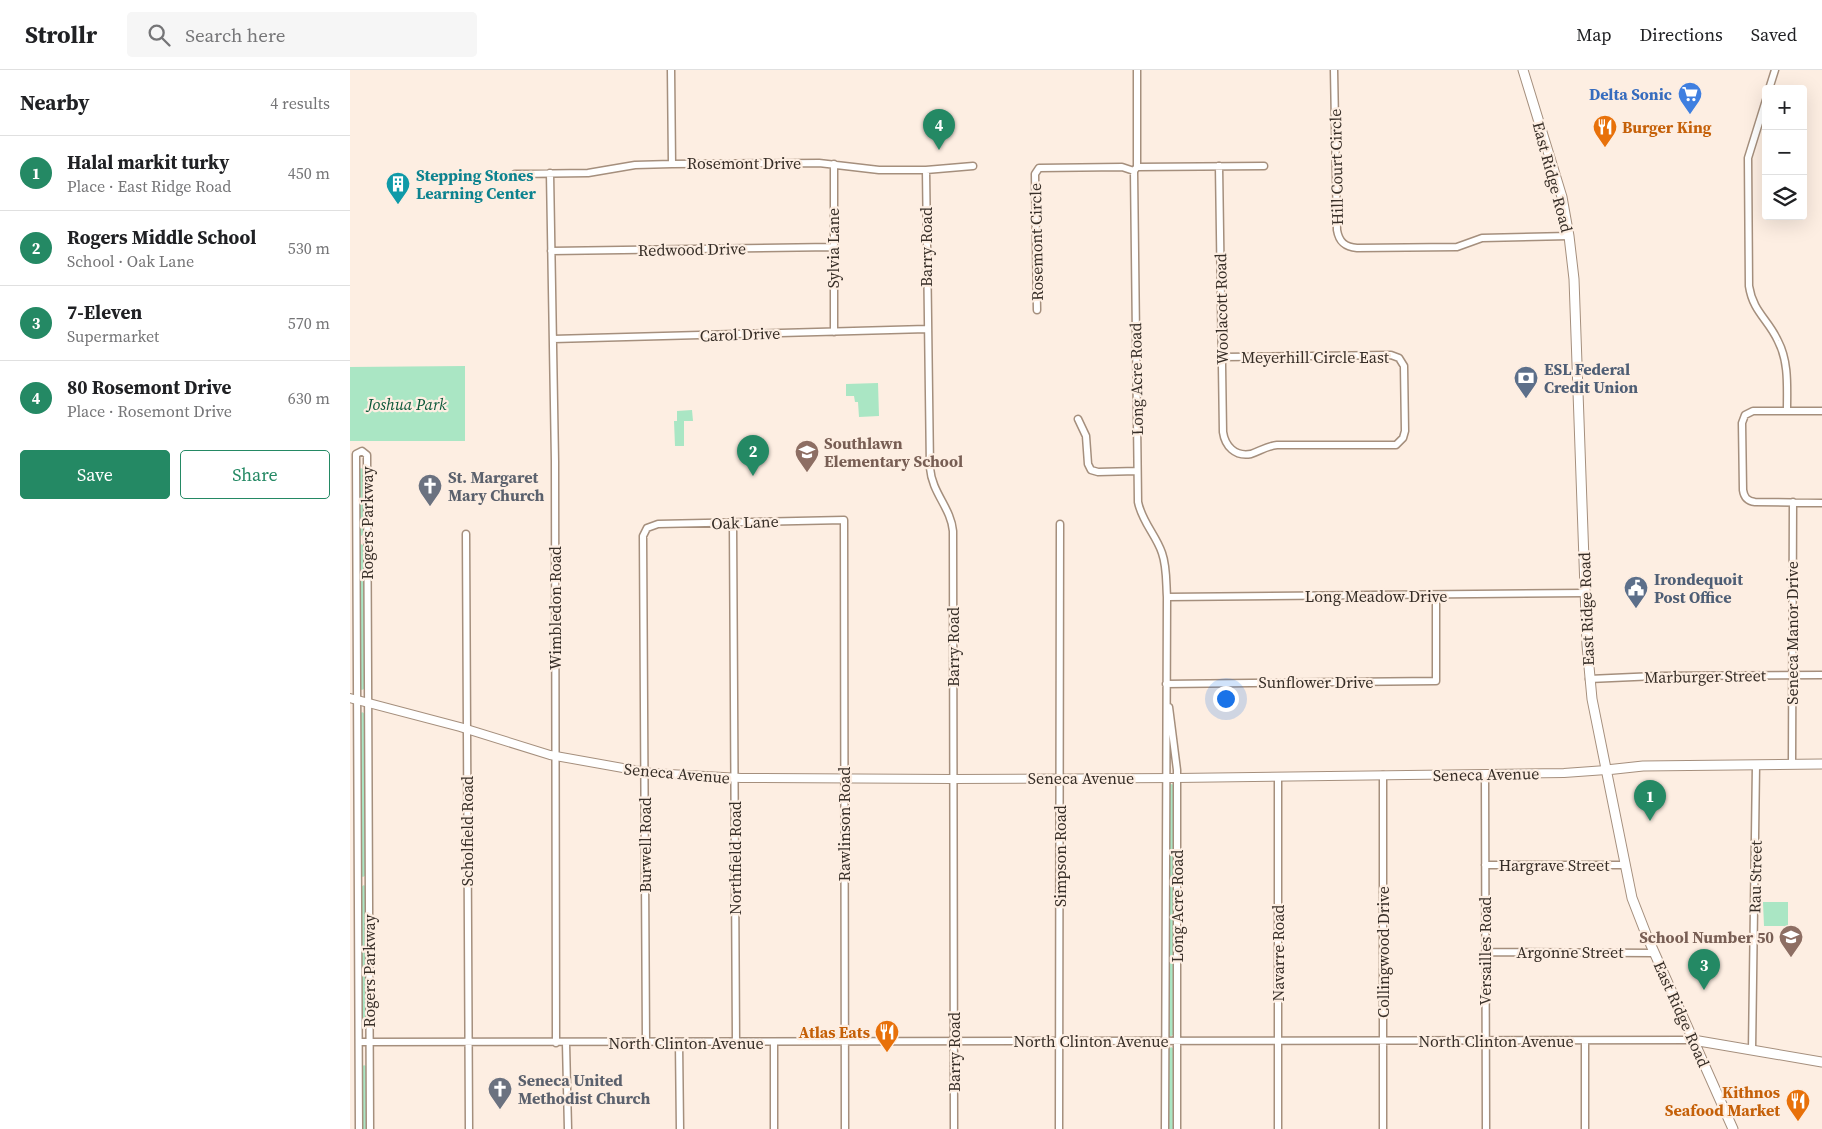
<!DOCTYPE html>
<html lang="en">
<head>
<meta charset="utf-8">
<style>
	:root { --surface:#fff; --page:#f6f6f6; --text:#202124; --muted:#757577; --line:#e0e0e0; --accent:#248964 }
	body { margin:0; font-family:"Source Serif 4",serif; background:var(--page); color:var(--text) }
	.controls { position:absolute; right:15px; top:15px; display:grid; overflow:hidden; border-radius:5px; box-shadow:0 5px 20px #0002 }
	.controls button { width:45px; height:45px; display:grid; place-items:center; padding:0; border:0; border-bottom:1px solid var(--line); background:var(--surface); color:var(--text); font:25px sans-serif }
	.you { position:absolute; left:875px; top:628px; width:18px; height:18px; margin:-12px; border:4px solid #fff; border-radius:50%; background:#1a73e8; box-shadow:0 0 0 8px #1a73e833 }
	.badge { display:grid; place-items:center; width:32px; height:32px; border-radius:50%; background:var(--accent); color:#fff; font-size:16px; font-weight:700 }
	.pin { position:absolute; translate:-50% -41px; filter:drop-shadow(0 1px 2px #0008) }
	.pin::after { content:''; position:absolute; top:26px; width:18px; height:15px; background:inherit; clip-path:polygon(0 0,100% 0,50% 100%) }
	.list { margin:0; padding:0; list-style:none }
	h2 { display:flex; justify-content:space-between; align-items:center; height:65px; margin:0; padding:0 20px; font-size:21px }
	h2 small { font-size:16px; font-weight:400; color:var(--muted) }
	.list li { display:grid; grid-template-columns:32px 1fr auto; gap:15px; align-items:center; box-sizing:border-box; height:75px; padding:0 20px; border-top:1px solid var(--line) }
	.list b { display:block; font-size:19px; white-space:nowrap }
	.list p { margin:0; font-size:16px; white-space:nowrap; color:var(--muted) }
	.list em { font-size:16px; font-style:normal; color:var(--muted) }
	.actions { display:flex; gap:10px; padding:15px 20px }
	.actions a { flex:1; padding:11px 0; border:1px solid var(--accent); border-radius:5px; text-align:center; font-size:18px; color:var(--accent) }
	.actions .main { background:var(--accent); color:#fff }
	.icon { flex:none; width:28px; height:28px; fill:none; stroke:currentColor; stroke-width:2; stroke-linecap:round; stroke-linejoin:round }
	.map { position:relative; flex:none; width:1472px; height:1059px; overflow:hidden }
	header { display:flex; align-items:center; gap:30px; box-sizing:border-box; height:70px; padding:0 25px; background:var(--surface); border-bottom:1px solid var(--line) }
	header strong { font-size:24px }
	nav { display:flex; gap:28px; margin-inline-start:auto; font-size:18px }
	.search { width:350px; height:45px; background:var(--page); display:flex; align-items:center; gap:12px; box-sizing:border-box; padding:0 18px; border-radius:5px; color:var(--muted); font-size:19px }
	main { display:flex }
	aside { flex:1; background:var(--surface) }
	.map>svg:first-child { display:block }
	.green { fill:#aae6c4 }
	.lines { fill:none; stroke-linecap:round; stroke-linejoin:round }
	.minor-casing { stroke:#a58f7d; stroke-width:9 }
	.tertiary-casing { stroke:#a58f7d; stroke-width:10 }
	.secondary-casing { stroke:#a58f7d; stroke-width:11 }
	.minor { stroke:#fff; stroke-width:6 }
	.tertiary { stroke:#fff; stroke-width:8 }
	.secondary { stroke:#fff; stroke-width:9 }
	.labels { text-anchor:middle; dominant-baseline:central; stroke-width:4.5; stroke-linejoin:round; paint-order:stroke }
	.shop-label { font-size:16px; font-weight:bold; fill:#366cbe; stroke:#fdeee2; text-anchor:end }
	.food-label { font-size:16px; font-weight:bold; fill:#c56008; stroke:#fdeee2; text-anchor:end }
	.street-label { font-size:16px; fill:#372e27; stroke:#fdeee2 }
	.culture-label { font-size:16px; font-weight:bold; fill:#0d838f; stroke:#fdeee2; text-anchor:start }
	.service-label { font-size:16px; font-weight:bold; fill:#4e5e75; stroke:#fdeee2; text-anchor:start }
	.park-label { font-size:16px; font-style:italic; fill:#0a5738; stroke:#fdeee2 }
	.education-label { font-size:16px; font-weight:bold; fill:#785e54; stroke:#fdeee2; text-anchor:start }
	.worship-label { font-size:16px; font-weight:bold; fill:#5b616d; stroke:#fdeee2; text-anchor:start }
</style>
</head>
<body>
<header>
<strong>Strollr</strong>
<div class="search"><svg class="icon" aria-label="search" viewBox="0 0 24 24"><circle cx="10" cy="10" r="6"/><path d="M15 15l6 6"/></svg>Search here</div>
<nav><a>Map</a><a>Directions</a><a>Saved</a></nav>
</header>
<main>
<aside>
<h2>Nearby<small>4 results</small></h2>
<ul class="list">
<li><span class="badge">1</span><div><b>Halal markit turky</b><p>Place · East Ridge Road</p></div><em>450 m</em></li>
<li><span class="badge">2</span><div><b>Rogers Middle School</b><p>School · Oak Lane</p></div><em>530 m</em></li>
<li><span class="badge">3</span><div><b>7-Eleven</b><p>Supermarket</p></div><em>570 m</em></li>
<li><span class="badge">4</span><div><b>80 Rosemont Drive</b><p>Place · Rosemont Drive</p></div><em>630 m</em></li>
</ul>
<div class="actions"><a class="main">Save</a><a>Share</a></div>
</aside>
<div class="map">
<svg width="1472" height="1059" viewBox="0 0 1472 1059">
	<rect width="100%" height="100%" fill="#fdeee2"/>
	<path class="green" d="M115,296V371H0V297Z
		M528,313L529,346L509,347L508,332H505L504,326H496V314Z
		M342,340L343,351H334V376H325L324,351H327V341Z
		M11,398L14,400V464L11,466L9,465V400Z
		M11,474L14,476L15,618L12,620L10,619L9,476Z
		M12,642L15,644L16,805L13,807L11,806L10,644Z
		M821,714L824,715V964L820,967L818,964V716Z
		M14,815L16,817L17,954L13,956L12,954L11,817Z
		M1413,832H1438V856H1414Z
		M821,977L824,979V1059H818V980Z
		M14,995L17,997V1059H12V997Z"/>
	<g class="lines">
		<defs>
			<path id="minor" d="M321,0L322,94
				M787,0V97L784,101L788,432C792,452 806,465 812,483C817,497 816,513 817,527L815,1059
				M984,0L987,160C989,172 995,177 1007,178L1107,177L1132,168L1219,166
				M1419,19L1425,0
				M1416,30L1398,88L1399,216C1403,242 1418,249 1428,271C1439,292 1437,317 1437,340
				M869,96L873,362C875,376 885,387 901,384C910,381 917,376 927,375H1046L1053,368L1055,361L1054,296L1049,288L1041,285L872,287
				M787,97L914,96
				M576,100L580,398C582,423 601,438 603,461L604,1059
				M200,103L205,391L206,973
				M165,104L238,103L285,95L322,94L469,93L529,100H576L623,96
				M201,181L483,177
				M687,240L685,104L689,98L772,97L784,101
				M484,262V94
				M203,269L577,259
				M1472,341H1403L1395,345L1392,353L1393,420C1394,427 1397,431 1405,432L1472,433
				M728,349L736,366L738,394L741,400L748,402L787,401
				M383,453L386,973
				M116,464L119,1059
				M817,527L1235,523
				M1239,609L1306,606L1472,605
				M816,614L1086,611V525
				M819,637L827,700V1059
				M1442,694L1443,432
				M1135,704L1136,1059
				M1033,705V1059
				M928,707V1059
				M1135,795H1274
				M1135,882L1304,883
				M1235,971V1059
				M9,972L1343,970
				M216,973L218,1059
				M296,973L293,466L297,458L308,454L494,450L495,1059
				M329,973L330,1059
				M1402,980L1406,695
				M9,1059L6,387V384L12,381L17,385L20,1059
				M424,1059V973
				M709,1059L710,454"/>
			<path id="tertiary" d="M0,628L110,657L200,685L301,703L391,708L603,709L827,708L1214,703L1256,700"/>
			<path id="secondary" d="M1173,0L1212,127L1219,166L1224,209L1237,575L1242,629L1282,828L1296,864L1383,1059
				M1256,700L1293,696L1472,694
				M1343,970L1472,992"/>
		</defs>
		<use href="#minor" class="minor-casing"/>
		<use href="#tertiary" class="tertiary-casing"/>
		<use href="#secondary" class="secondary-casing"/>
		<use href="#minor" class="minor"/>
		<use href="#tertiary" class="tertiary"/>
		<use href="#secondary" class="secondary"/>
	</g>
	<defs>
		<symbol id="supermarket-pin" viewBox="-11 -11 22 30"><path d="M0 17L-7.5 6A9.5 9.5 0 1 1 7.5 6Z" fill="#3f7fe0" stroke="#fdeee2"/><path d="M-6-5.5h2.5l.6 2H6L4.5 2H-2.5L-4.4-4H-6ZM-1.5 3.2a1.3 1.3 0 1 0 .1 0ZM3 3.2a1.3 1.3 0 1 0 .1 0Z" fill="#fff"/></symbol>
		<symbol id="restaurant-pin" viewBox="-11 -11 22 30"><path d="M0 17L-7.5 6A9.5 9.5 0 1 1 7.5 6Z" fill="#e8710a" stroke="#fdeee2"/><path d="M-5-6h1v4h1v-4h1v4h1v-4h1v5L-1.5 .5V6h-2V.5L-5-1ZM5-6V6H3V1.5H1.5Q1.5-4 5-6Z" fill="#fff"/></symbol>
		<symbol id="building-pin" viewBox="-11 -11 22 30"><path d="M0 17L-7.5 6A9.5 9.5 0 1 1 7.5 6Z" fill="#0f9aa8" stroke="#fdeee2"/><path d="M-4-6H4V6H1V3H-1V6H-4ZM-2.5-4.3h1.7v1.8h-1.7ZM.8-4.3h1.7v1.8H.8ZM-2.5-1h1.7V.8h-1.7ZM.8-1h1.7V.8H.8Z" fill="#fff"/></symbol>
		<symbol id="bank-pin" viewBox="-11 -11 22 30"><path d="M0 17L-7.5 6A9.5 9.5 0 1 1 7.5 6Z" fill="#5c6f8a" stroke="#fdeee2"/><path d="M-6-4H6V4H-6ZM0-2.3a2.3 2.3 0 1 0 0 4.6a2.3 2.3 0 1 0 0-4.6Z" fill="#fff"/></symbol>
		<symbol id="school-pin" viewBox="-11 -11 22 30"><path d="M0 17L-7.5 6A9.5 9.5 0 1 1 7.5 6Z" fill="#8d6e63" stroke="#fdeee2"/><path d="M0-5L7-2L0 1L-7-2ZM-4 1L0 2.5L4 1V4Q0 6-4 4Z" fill="#fff"/></symbol>
		<symbol id="church-pin" viewBox="-11 -11 22 30"><path d="M0 17L-7.5 6A9.5 9.5 0 1 1 7.5 6Z" fill="#6b7280" stroke="#fdeee2"/><path d="M-1.2-6h2.4v3.5h3.3v2.4h-3.3V6h-2.4V-.1h-3.3v-2.4h3.3Z" fill="#fff"/></symbol>
		<symbol id="civic-pin" viewBox="-11 -11 22 30"><path d="M0 17L-7.5 6A9.5 9.5 0 1 1 7.5 6Z" fill="#5c6f8a" stroke="#fdeee2"/><path d="M-.6-6.5H3V-4.5H.6V-3L4-1V1h2V6H-6V1h2V-1L-.6-3ZM-1.2 2.5V6h2.4V2.5Z" fill="#fff"/></symbol>
	</defs>
	<g fill-rule="evenodd">
		<use href="#supermarket-pin" x="1326" y="10" width="28" height="38"/>
		<use href="#restaurant-pin" x="1241" y="43" width="28" height="38"/>
		<use href="#building-pin" x="34" y="100" width="28" height="38"/>
		<use href="#bank-pin" x="1162" y="294" width="28" height="38"/>
		<use href="#school-pin" x="443" y="368" width="28" height="38"/>
		<use href="#church-pin" x="66" y="402" width="28" height="38"/>
		<use href="#civic-pin" x="1272" y="504" width="28" height="38"/>
		<use href="#school-pin" x="1427" y="853" width="28" height="38"/>
		<use href="#restaurant-pin" x="523" y="948" width="28" height="38"/>
		<use href="#church-pin" x="136" y="1005" width="28" height="38"/>
		<use href="#restaurant-pin" x="1434" y="1017" width="28" height="38"/>
	</g>
	<g class="labels">
		<g class="shop-label">
			<text x="1322" y="24">Delta Sonic</text>
		</g>
		<g class="food-label">
			<text x="1272" y="57" text-anchor="start">Burger King</text>
			<text x="520" y="962">Atlas Eats</text>
			<text x="1430" y="1022">Kithnos<tspan x="1430" dy="18">Seafood Market</tspan></text>
		</g>
		<g class="street-label">
			<text x="394" y="93">Rosemont Drive</text>
			<text transform="translate(986 97) rotate(-91)">Hill Court Circle</text>
			<text transform="translate(1203 107) rotate(75)">East Ridge Road</text>
			<text transform="translate(686 172) rotate(-91)">Rosemont Circle</text>
			<text transform="translate(576 177) rotate(-90)">Barry Road</text>
			<text transform="translate(483 178) rotate(-90)">Sylvia Lane</text>
			<text transform="translate(342 179) rotate(-1)">Redwood Drive</text>
			<text transform="translate(871 239) rotate(-91)">Woolacott Road</text>
			<text transform="translate(390 264) rotate(-2)">Carol Drive</text>
			<text x="965" y="287">Meyerhill Circle East</text>
			<text transform="translate(786 309) rotate(-91)">Long Acre Road</text>
			<text transform="translate(395 452) rotate(-2)">Oak Lane</text>
			<text transform="translate(17 453) rotate(-90)">Rogers Parkway</text>
			<text x="1026" y="526">Long Meadow Drive</text>
			<text transform="translate(205 538) rotate(-90)">Wimbledon Road</text>
			<text transform="translate(1236 539) rotate(-92)">East Ridge Road</text>
			<text transform="translate(1442 563) rotate(-90)">Seneca Manor Drive</text>
			<text transform="translate(603 577) rotate(-90)">Barry Road</text>
			<text transform="translate(1355 606) rotate(-1)">Marburger Street</text>
			<text x="966" y="612">Sunflower Drive</text>
			<text transform="translate(327 703) rotate(5)">Seneca Avenue</text>
			<text transform="translate(1136 704) rotate(-1)">Seneca Avenue</text>
			<text x="731" y="708">Seneca Avenue</text>
			<text transform="translate(494 754) rotate(-90)">Rawlinson Road</text>
			<text transform="translate(117 761) rotate(-90)">Scholfield Road</text>
			<text transform="translate(295 775) rotate(-90)">Burwell Road</text>
			<text transform="translate(710 786) rotate(-90)">Simpson Road</text>
			<text transform="translate(385 788) rotate(-90)">Northfield Road</text>
			<text x="1204" y="795">Hargrave Street</text>
			<text transform="translate(1405 807) rotate(-89)">Rau Street</text>
			<text transform="translate(827 836) rotate(-90)">Long Acre Road</text>
			<text transform="translate(1135 881) rotate(-90)">Versailles Road</text>
			<text transform="translate(1033 882) rotate(-90)">Collingwood Drive</text>
			<text x="1220" y="882">Argonne Street</text>
			<text transform="translate(928 883) rotate(-90)">Navarre Road</text>
			<text transform="translate(19 901) rotate(-90)">Rogers Parkway</text>
			<text transform="translate(1332 944) rotate(66)">East Ridge Road</text>
			<text x="741" y="971">North Clinton Avenue</text>
			<text x="1146" y="971">North Clinton Avenue</text>
			<text x="336" y="973">North Clinton Avenue</text>
			<text transform="translate(604 982) rotate(-90)">Barry Road</text>
		</g>
		<g class="culture-label">
			<text x="66" y="105">Stepping Stones<tspan x="66" dy="18">Learning Center</tspan></text>
		</g>
		<g class="service-label">
			<text x="1194" y="299">ESL Federal<tspan x="1194" dy="18">Credit Union</tspan></text>
			<text x="1304" y="509">Irondequoit<tspan x="1304" dy="18">Post Office</tspan></text>
		</g>
		<g class="park-label">
			<text x="57" y="334">Joshua Park</text>
		</g>
		<g class="education-label">
			<text x="474" y="373">Southlawn<tspan x="474" dy="18">Elementary School</tspan></text>
			<text x="1424" y="867" text-anchor="end">School Number 50</text>
		</g>
		<g class="worship-label">
			<text x="98" y="407">St. Margaret<tspan x="98" dy="18">Mary Church</tspan></text>
			<text x="168" y="1010">Seneca United<tspan x="168" dy="18">Methodist Church</tspan></text>
		</g>
	</g>
</svg>
<div class="controls">
<button>+</button>
<button>−</button>
<button><svg class="icon" aria-label="layers" viewBox="0 0 24 24"><path d="M12 4l9 5-9 5-9-5zM3 14l9 5 9-5"/></svg></button>
</div>
<div class="you"></div>
<div class="pin badge" style="left:1300px;top:751px">1</div>
<div class="pin badge" style="left:403px;top:406px">2</div>
<div class="pin badge" style="left:1354px;top:920px">3</div>
<div class="pin badge" style="left:589px;top:80px">4</div>
</div>
</main>
</body>
</html>
